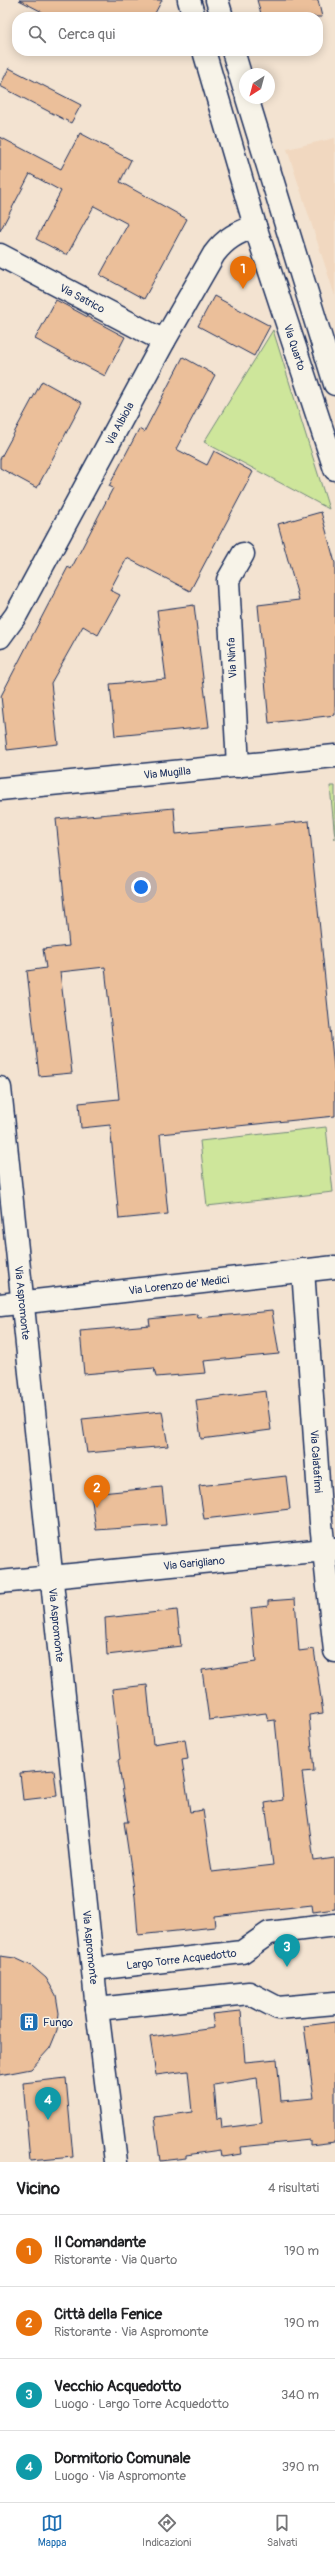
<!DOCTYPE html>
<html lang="it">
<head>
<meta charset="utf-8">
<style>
	:root { --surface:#fff; --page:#f2f2f2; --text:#202124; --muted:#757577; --line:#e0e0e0; --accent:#1f6fb2 }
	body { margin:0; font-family:Pangolin,sans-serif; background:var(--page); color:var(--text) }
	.compass { position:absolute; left:239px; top:68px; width:36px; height:36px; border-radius:50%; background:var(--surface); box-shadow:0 2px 10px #0003; rotate:216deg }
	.you { position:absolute; left:141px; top:887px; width:14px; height:14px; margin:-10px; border:3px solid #fff; border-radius:50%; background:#1a73e8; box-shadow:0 0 0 6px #1a73e833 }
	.badge { display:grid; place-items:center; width:26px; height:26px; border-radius:50%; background:var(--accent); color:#fff; font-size:13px; font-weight:700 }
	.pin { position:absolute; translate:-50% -33px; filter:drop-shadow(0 1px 2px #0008) }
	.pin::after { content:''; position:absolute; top:21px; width:14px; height:12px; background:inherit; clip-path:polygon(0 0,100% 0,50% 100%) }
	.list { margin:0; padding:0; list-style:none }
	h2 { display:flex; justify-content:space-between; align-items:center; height:52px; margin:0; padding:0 16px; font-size:17px }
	h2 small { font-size:13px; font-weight:400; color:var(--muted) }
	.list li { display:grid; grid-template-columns:26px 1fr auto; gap:12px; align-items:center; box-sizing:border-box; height:72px; padding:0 16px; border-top:1px solid var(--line) }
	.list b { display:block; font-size:15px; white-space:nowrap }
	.list p { margin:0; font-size:13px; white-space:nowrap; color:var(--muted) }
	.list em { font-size:13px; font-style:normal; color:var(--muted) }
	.icon { flex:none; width:22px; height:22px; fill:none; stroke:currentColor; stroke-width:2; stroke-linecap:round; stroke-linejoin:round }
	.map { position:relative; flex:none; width:335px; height:2162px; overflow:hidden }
	.search { position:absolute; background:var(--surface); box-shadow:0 2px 10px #0003; left:12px; right:12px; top:12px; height:44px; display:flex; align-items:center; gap:10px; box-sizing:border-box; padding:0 14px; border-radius:16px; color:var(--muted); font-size:15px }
	.sheet { height:340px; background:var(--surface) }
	nav { display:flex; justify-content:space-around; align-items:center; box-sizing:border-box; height:56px; border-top:1px solid var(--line); background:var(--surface); font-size:11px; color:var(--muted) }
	nav a { display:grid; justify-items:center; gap:2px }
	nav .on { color:var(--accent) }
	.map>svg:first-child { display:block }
	.built { fill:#f1d8c0 }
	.green { fill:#cee69b; stroke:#748a7c }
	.building { fill:#ebbf9a; stroke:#1b2f5e; fill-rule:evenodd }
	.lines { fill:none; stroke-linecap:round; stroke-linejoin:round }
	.street-casing { stroke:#1b2f5e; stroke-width:25 }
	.secondary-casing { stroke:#1b2f5e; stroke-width:25 }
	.street { stroke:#f7f3e8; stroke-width:22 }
	.secondary { stroke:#f7f3e8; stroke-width:22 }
	.labels { text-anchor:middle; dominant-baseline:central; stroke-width:3; stroke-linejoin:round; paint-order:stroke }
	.street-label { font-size:11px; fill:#1b2f5e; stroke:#f7f3e8 }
	.poi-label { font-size:11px; fill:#1b2f5e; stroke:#f7f3e8; text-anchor:start }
</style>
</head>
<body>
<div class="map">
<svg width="335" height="2162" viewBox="0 0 335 2162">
	<rect width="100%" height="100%" fill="#f3e3d1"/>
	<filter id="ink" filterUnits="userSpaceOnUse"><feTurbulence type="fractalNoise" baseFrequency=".025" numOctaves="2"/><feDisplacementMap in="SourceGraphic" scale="8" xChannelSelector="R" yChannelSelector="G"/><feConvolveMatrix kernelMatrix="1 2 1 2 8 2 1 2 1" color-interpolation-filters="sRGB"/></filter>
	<g filter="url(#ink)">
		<path class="built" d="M335,138V296L287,149Z"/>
		<path class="green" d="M273,330L329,509L204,442Z
			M330,786H335V839Z
			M326,1127L333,1192L207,1206L200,1141Z"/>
		<path class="building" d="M19,0H162L153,17H52Z
			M257,0H318L322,17H262Z
			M9,68L81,105L71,123L0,86Z
			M80,133L131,160L120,182L187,219L144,299L100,275L128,224L94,206L67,255L36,239L61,191L30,174L0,231V137L61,169Z
			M214,296L270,326L254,356L198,326Z
			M56,300L125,337L105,376L35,339Z
			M183,357L215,375L176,449L207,465L214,451L253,472L190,591L127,558L110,590L120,595L98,635L83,626L51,683L58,744L7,750L1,696L47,607L68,567L71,569L113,488L109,486L139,429L144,432Z
			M42,381L82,403L37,488L0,468V459Z
			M321,512L335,563V715L269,723L258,605L299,600L278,524Z
			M194,605L209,727L115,736L110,684L166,679L157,610Z
			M174,808L176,834L309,821L335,1078V1116L160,1134L168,1214L119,1219L110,1125L81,1128L79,1103L119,1099L105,967L60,972L72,1073L39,1076L27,971L46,968L43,949L69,946L56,819Z
			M272,1311L279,1354L204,1361L206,1373L156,1377L154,1368L84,1374L80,1331L150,1325L149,1319L197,1314L198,1318Z
			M266,1391L271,1430L201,1439L196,1400Z
			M162,1411L168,1446L87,1453L82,1419Z
			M286,1476L290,1509L204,1519L199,1486Z
			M162,1487L166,1525L96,1530L91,1494Z
			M295,1599L299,1651L314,1649L323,1713L309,1715L314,1771L302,1772L314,1861L335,1858V1909L313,1912L312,1905L214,1916L215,1927L138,1935L135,1896L124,1822H128L118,1760L120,1759L112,1689L147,1685L153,1744L185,1739L188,1759L182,1760L190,1812L203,1810L212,1872L273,1865L265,1803L283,1800L275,1720L268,1721L266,1713L209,1720L202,1670L256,1662L251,1608L268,1606V1601Z
			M177,1610L181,1646L107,1655L105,1618Z
			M54,1770L57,1796L23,1800L20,1773Z
			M0,1956L15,1958L32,1966L46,1978L56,1995L59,2013L57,2031L50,2048L31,2069L0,2075Z
			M241,2011L245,2062L277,2059L281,2101L314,2098L304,2026L335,2022V2142L310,2145V2140L240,2147L241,2154L222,2157L221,2150L186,2155V2158L160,2161L154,2117L192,2112L188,2071L156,2075L150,2037L214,2028L212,2014ZM257,2078L262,2123L222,2128L221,2118L217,2119L214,2085Z
			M66,2078L73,2157L30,2161L23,2083Z"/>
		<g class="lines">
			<defs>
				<g id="street">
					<path id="s1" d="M0,255L164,341"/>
					<path id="s2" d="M0,637L16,615L164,341L214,254C226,238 237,233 255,226"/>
					<path d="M238,766L228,580L243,554"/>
					<path id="s3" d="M0,789L335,756"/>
					<path id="s4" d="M0,1088L97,2009L116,2162"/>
					<path id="s5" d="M303,1270L321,1523L335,1651"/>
					<path id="s6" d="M0,1305L335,1267"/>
					<path id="s7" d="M94,1969L242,1952L269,1933L335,1925"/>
					<path d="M97,2009L249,1993L278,2008L335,2003"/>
				</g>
				<g id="secondary">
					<path d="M189,0L194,17"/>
					<path d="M217,0L222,17"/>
					<path id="s8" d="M204,51L255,226L335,469"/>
					<path d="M233,51L245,91"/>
					<path d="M247,98L335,384"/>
					<path id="s9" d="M0,1582L335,1549"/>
				</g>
			</defs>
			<use href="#street" class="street-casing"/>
			<use href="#secondary" class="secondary-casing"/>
			<use href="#street" class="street"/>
			<use href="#secondary" class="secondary"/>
		</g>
	</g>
	<defs>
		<symbol id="building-square" viewBox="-11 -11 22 22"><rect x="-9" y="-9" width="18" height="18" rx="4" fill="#1f6fb2" stroke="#f7f3e8"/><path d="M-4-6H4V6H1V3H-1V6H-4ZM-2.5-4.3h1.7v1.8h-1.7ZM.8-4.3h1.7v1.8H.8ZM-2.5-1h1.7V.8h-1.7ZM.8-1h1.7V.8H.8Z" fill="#fff"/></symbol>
	</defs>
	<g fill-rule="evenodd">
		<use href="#building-square" x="18" y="2011" width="22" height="22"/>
	</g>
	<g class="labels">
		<g class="street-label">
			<text stroke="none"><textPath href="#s1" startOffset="93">Via Satrico</textPath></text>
			<text stroke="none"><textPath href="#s8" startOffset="310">Via Quarto</textPath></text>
			<text stroke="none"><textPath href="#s2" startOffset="245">Via Albiola</textPath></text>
			<text transform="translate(232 658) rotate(-93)">Via Ninfa</text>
			<text stroke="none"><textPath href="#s3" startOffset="168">Via Mugilla</textPath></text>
			<text stroke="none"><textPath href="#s6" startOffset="180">Via Lorenzo de' Medici</textPath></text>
			<text stroke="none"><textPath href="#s4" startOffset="216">Via Aspromonte</textPath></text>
			<text stroke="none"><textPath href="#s5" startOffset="192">Via Calatafimi</textPath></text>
			<text stroke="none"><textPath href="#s9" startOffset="195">Via Garigliano</textPath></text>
			<text stroke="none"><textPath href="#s4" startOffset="540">Via Aspromonte</textPath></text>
			<text stroke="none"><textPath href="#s4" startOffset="864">Via Aspromonte</textPath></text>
			<text stroke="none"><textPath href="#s7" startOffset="88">Largo Torre Acquedotto</textPath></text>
		</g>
		<g class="poi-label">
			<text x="43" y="2022">Fungo</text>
		</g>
	</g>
</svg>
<svg class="compass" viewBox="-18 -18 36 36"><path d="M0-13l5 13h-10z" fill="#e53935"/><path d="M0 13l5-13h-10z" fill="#757577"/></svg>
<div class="you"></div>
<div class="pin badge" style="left:243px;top:289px;background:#e8710a">1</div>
<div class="pin badge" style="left:97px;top:1508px;background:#e8710a">2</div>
<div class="pin badge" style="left:287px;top:1967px;background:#0f9aa8">3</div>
<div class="pin badge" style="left:48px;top:2120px;background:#0f9aa8">4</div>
<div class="search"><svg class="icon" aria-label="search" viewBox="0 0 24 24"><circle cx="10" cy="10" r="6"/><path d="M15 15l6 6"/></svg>Cerca qui</div>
</div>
<section class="sheet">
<h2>Vicino<small>4 risultati</small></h2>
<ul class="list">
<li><span class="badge" style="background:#e8710a">1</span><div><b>Il Comandante</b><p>Ristorante · Via Quarto</p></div><em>190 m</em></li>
<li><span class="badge" style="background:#e8710a">2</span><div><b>Città della Fenice</b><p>Ristorante · Via Aspromonte</p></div><em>190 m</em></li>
<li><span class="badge" style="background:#0f9aa8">3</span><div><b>Vecchio Acquedotto</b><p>Luogo · Largo Torre Acquedotto</p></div><em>340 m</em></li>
<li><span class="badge" style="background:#0f9aa8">4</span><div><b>Dormitorio Comunale</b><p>Luogo · Via Aspromonte</p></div><em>390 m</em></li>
</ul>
</section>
<nav>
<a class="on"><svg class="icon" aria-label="map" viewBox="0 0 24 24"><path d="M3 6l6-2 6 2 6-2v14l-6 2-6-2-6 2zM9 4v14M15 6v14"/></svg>Mappa</a>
<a><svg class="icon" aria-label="directions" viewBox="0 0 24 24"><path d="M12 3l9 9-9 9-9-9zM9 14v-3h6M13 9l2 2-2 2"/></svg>Indicazioni</a>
<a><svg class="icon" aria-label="saved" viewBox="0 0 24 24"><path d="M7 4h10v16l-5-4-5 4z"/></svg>Salvati</a>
</nav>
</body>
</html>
